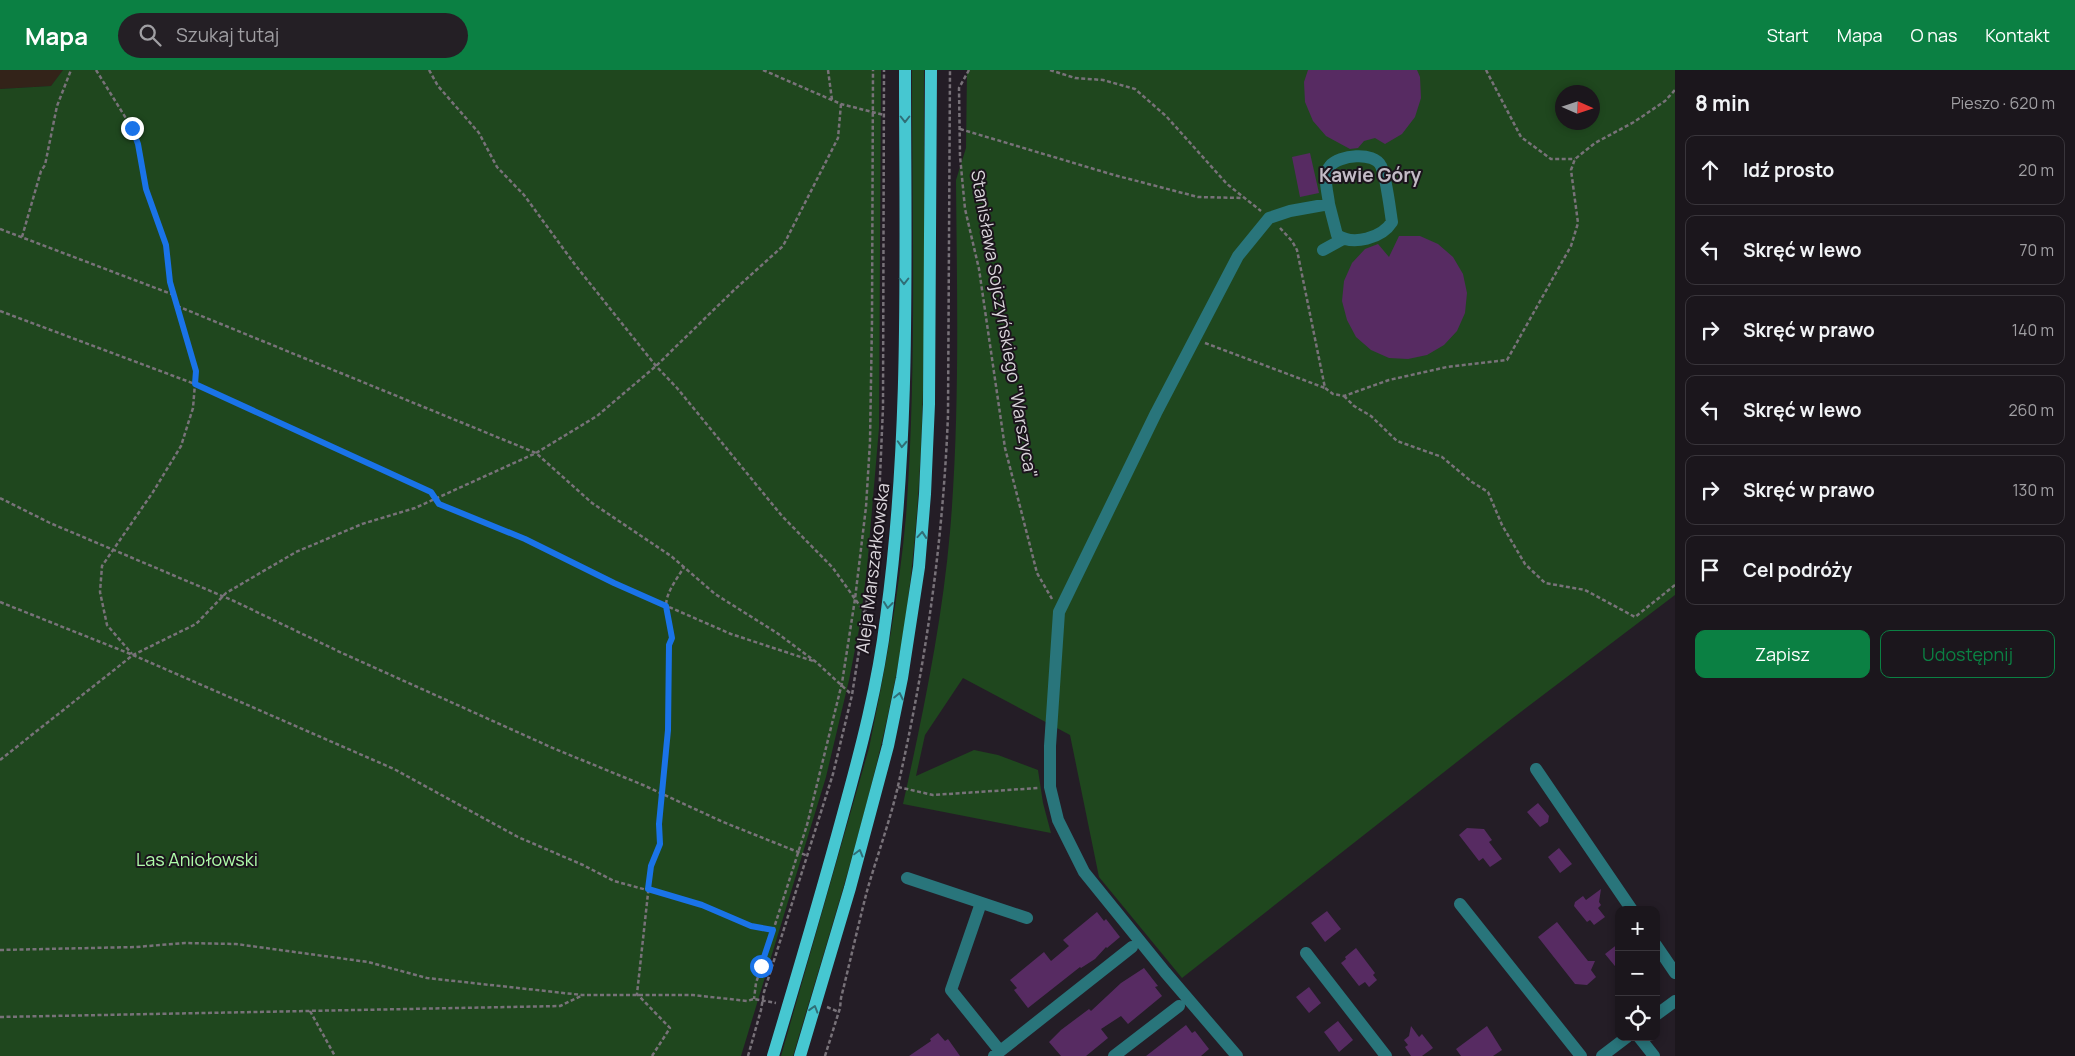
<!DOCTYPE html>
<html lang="pl">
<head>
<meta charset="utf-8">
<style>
	:root { --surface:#1b161c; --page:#241f25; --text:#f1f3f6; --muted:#a09fa3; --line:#39353b; --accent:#0b8043 }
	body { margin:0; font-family:Manrope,sans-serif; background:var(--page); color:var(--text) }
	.controls { position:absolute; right:15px; bottom:15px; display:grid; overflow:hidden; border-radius:10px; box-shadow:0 2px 8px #0003 }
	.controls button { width:45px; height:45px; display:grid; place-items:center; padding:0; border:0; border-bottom:1px solid var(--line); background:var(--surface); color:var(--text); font:25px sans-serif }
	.compass { position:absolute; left:1555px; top:15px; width:45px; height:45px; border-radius:50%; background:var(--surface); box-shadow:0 2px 8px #0003; rotate:93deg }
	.stop { position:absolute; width:15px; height:15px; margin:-11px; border:4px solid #1a73e8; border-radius:50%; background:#fff }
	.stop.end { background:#1a73e8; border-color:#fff; box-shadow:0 1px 5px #0008 }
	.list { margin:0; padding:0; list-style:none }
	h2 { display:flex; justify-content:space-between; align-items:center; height:65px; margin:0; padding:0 20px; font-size:21px }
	h2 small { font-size:16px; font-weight:400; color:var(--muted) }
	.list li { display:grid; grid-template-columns:32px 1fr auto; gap:15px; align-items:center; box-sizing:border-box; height:70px; margin:0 10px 10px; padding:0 10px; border:1px solid var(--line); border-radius:10px }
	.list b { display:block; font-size:19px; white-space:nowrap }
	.list em { font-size:16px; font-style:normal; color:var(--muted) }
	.actions { display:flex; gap:10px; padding:15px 20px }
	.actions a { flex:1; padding:11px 0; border:1px solid var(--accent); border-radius:10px; text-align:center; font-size:18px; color:var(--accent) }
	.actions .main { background:var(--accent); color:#fff }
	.icon { flex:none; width:28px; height:28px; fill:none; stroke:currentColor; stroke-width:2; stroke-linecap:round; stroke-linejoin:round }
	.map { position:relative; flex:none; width:1675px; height:986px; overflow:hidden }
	header { display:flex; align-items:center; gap:30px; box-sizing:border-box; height:70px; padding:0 25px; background:var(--accent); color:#fff }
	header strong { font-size:24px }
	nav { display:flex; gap:28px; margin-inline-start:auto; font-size:18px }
	.search { width:350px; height:45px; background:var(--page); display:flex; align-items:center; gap:12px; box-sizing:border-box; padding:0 18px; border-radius:28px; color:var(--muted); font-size:19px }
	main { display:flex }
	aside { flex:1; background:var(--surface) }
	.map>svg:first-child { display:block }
	.industrial { fill:#332319 }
	.green { fill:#1f471e; fill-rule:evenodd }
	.building { fill:#572b62 }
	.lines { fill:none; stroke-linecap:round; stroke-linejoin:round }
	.path { stroke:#787279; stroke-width:2.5; stroke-dasharray:4 2.5; stroke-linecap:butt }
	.minor { stroke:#29757b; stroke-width:12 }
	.major { stroke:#46c7d1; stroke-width:12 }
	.oneway { stroke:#306e76 }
	.route { stroke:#1a73e8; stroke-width:6 }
	.labels { text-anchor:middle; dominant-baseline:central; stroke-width:4; stroke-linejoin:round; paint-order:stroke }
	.street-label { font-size:18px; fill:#dad5db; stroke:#1b141c }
	.park-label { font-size:18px; fill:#aefba9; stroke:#1b141c }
	.neighbourhood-label { font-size:19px; font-weight:bold; fill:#c4bbc6; stroke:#1b141c }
</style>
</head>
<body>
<header>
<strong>Mapa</strong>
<div class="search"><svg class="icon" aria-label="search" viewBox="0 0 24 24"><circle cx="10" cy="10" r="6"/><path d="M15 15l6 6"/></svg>Szukaj tutaj</div>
<nav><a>Start</a><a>Mapa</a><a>O nas</a><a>Kontakt</a></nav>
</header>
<main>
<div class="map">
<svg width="1675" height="986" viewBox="0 0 1675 986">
	<rect width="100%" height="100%" fill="#241d26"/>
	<path class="industrial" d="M0,0H63L51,16L0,19Z"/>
	<path class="green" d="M63,0H881L879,358L867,498L860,554L849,610L826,707L741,986H0V19L51,16Z
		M912,0H924C923,191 932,389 901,578C877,717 833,851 793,986H781L869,678C885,601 899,524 906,446C917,299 912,148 912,0Z
		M967,0H1675V525L1509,651L1182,908L1099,807L1070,665L963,608L925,665L916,706L974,680L998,685L1038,700L1043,733L1051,763L903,734C923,644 942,553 950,462C960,345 957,227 956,110L966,78ZM1562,22H1592V52H1562Z"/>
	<path class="building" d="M1308,0H1417L1420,7L1421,28L1415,47L1402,64L1385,74L1375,68L1364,71L1358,78L1350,79L1326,66L1313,51L1305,32L1304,12Z
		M1310,83L1319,123L1300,127L1292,87Z
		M1399,166H1420L1438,174L1453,187L1463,204L1467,223L1465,243L1457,261L1444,275L1427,285L1408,289L1389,288L1371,280L1356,267L1347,250L1342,231L1344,211L1352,193L1365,179L1378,174L1389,187Z
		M1538,733L1549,746L1548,752L1540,757L1527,742Z
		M1467,758L1484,759L1492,770L1489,772L1502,789L1490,797L1483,788L1479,791L1459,765Z
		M1559,778L1572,794L1560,803L1548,787Z
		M1601,819L1599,832L1601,835L1598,838L1605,847L1594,855L1590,850L1587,852L1574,836L1575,832L1583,826L1586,830Z
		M1327,841L1341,859L1325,872L1311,853Z
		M1097,842L1104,851L1106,849L1120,867L1107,878L1106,877L1095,889L1081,898L1080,897L1028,938L1014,920L1017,918L1010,910L1044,882L1051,891L1069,876L1063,870Z
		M1557,852L1588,891H1595L1591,900L1596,907L1587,915L1575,914L1538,867Z
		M1619,873V901L1605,884Z
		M1356,878L1375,903L1373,905L1377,910L1369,917L1365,912L1359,916L1341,893L1346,889L1345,887Z
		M1144,898L1158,916L1155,917L1162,926L1128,954L1121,946L1101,959L1108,968L1086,986H1061L1049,972L1061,960L1089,939L1091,941L1121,913Z
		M1309,917L1321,933L1309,943L1296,927Z
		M1338,951L1353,970L1339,982L1324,962Z
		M1186,955L1192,963L1195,961L1209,979L1201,986H1146Z
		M1411,956L1419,967L1422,964L1433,978L1422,986H1411L1405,977L1408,975L1404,970L1409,966Z
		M1487,956L1502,980L1493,986H1461L1456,979Z
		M938,963L945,971L948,969L960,986H909L931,971L930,969Z"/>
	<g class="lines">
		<path class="path" d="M96,0L132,58L138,75L146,119L166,175L170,211L196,301L193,338L181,376L153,422L102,496L100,522L107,555L132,584
			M429,0L438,16L479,63L497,97L524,125L576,196L656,296L677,318L782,446L833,498L865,543
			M763,0L841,34L884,45
			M828,0L832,30
			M969,0L959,18L960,86L965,139L979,199L1005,378L1037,503L1052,529
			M1050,0L1075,8L1103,10L1135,19L1166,46L1227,114L1261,141
			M1486,0L1521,67L1551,89H1575
			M960,59L1114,105L1198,127L1243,128
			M1280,158L1292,171L1297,180L1325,318L1333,324L1344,326L1389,310L1447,297L1507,290L1571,176L1578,153L1571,100L1575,89L1595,73L1634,52L1665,31L1675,20
			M0,159L174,225
			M22,167L41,101L45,95L57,36L71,0
			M177,236L536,383L592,433L671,486L715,524L777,563L816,592L851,624
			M0,241L195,314L431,422L439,434L525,469L614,513L731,564L816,592
			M1205,273L1325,318
			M1344,326L1354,336L1371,346L1397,371L1442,387L1472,412L1488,422L1502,455L1525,494L1545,513L1585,520L1635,547L1675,515
			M0,428L50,453L234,531L342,583L555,679L643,715L723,752L808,786
			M0,532L133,585L394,699L518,767L583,795L614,811L702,835L751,855L773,861L756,913L754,929
			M0,690L133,585L196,554L226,523L296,482L362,454L415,438L536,383L597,346L656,296L733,221L783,176L838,68L841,34
			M898,717L933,725L1038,718
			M773,861L807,755L842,613L855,529L866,437L870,372L872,251L873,0
			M0,880L136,877L185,873L236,874L368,892L427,908L582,925H693L747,931L754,929L776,933
			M827,937L839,942
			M310,941L335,986
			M0,947L560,936L581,926
			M652,986L670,958L637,924L651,796L660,774L659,754L669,660V575C674,562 666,550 666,536C666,522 677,509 684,497
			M748,986L761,940L764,922L833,704L852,625L873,492L879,430L883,337L884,0
			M825,986L840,938L841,928C850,892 858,856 867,821C877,786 890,751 898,716C926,592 943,472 948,345L950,0"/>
		<path class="minor" d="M1323,180L1343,169
			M1536,699L1632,840
			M907,808L1027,848
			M981,833L951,920L1000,981
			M1460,834L1581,986
			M1656,875L1675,903
			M1306,883L1386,986
			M1656,945L1675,931
			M1639,967L1654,986
			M994,986L1132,877
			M1114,986L1179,936
			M1237,986L1165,902L1084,802L1058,750L1050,717V676L1059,542L1156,343L1238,186L1269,148L1290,141L1329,134L1337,165C1353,176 1382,168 1392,152C1390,139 1386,106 1381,96C1374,81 1339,85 1330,96C1322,105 1328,123 1329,134
			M1602,986L1627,967"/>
		<path class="major" d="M773,986C797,906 821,825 843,744C861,679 878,614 886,548C911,366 905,183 905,0
			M800,986L850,818L888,676L902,608L919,497L925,424L929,334L931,0"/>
	</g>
	<defs><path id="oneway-chevron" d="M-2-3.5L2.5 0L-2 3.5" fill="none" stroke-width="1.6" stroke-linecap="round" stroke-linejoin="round" transform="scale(1.25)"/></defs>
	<g class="oneway">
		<use href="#oneway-chevron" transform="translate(905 49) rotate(90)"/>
		<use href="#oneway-chevron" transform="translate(904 211) rotate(90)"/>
		<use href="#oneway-chevron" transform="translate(902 374) rotate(93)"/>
		<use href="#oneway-chevron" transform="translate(922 465) rotate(-85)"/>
		<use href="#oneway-chevron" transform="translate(888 535) rotate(97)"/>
		<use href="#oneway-chevron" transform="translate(899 626) rotate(-78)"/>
		<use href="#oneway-chevron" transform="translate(859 783) rotate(-75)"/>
		<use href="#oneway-chevron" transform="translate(814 939) rotate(-73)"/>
	</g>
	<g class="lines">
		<path class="route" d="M132,58L138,74L146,119L166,175L170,212L196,301L195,314L431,422L439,434L525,469L614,513L666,536L672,568L669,575L668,660L659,754L660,774L651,796L648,819L702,835L751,856L773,860L761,896"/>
	</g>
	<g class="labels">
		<g class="street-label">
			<text transform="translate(1005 254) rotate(80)">Stanisława Sojczyńskiego "Warszyca"</text>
			<text transform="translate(872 498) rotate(-83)">Aleja Marszałkowska</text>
		</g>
		<g class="park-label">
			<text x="197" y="789">Las Aniołowski</text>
		</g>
		<g class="neighbourhood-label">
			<text x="1370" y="105">Kawie Góry</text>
		</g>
	</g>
</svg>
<div class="controls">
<button>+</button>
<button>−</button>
<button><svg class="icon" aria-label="locate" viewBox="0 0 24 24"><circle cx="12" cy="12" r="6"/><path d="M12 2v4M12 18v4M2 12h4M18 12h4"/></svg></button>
</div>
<svg class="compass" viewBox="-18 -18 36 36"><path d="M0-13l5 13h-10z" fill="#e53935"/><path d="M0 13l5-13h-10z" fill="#a09fa3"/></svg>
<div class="stop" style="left:761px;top:896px"></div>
<div class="stop end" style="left:132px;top:58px"></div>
</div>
<aside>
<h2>8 min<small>Pieszo · 620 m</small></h2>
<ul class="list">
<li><svg class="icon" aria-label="ahead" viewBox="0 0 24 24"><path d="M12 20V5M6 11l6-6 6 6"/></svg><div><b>Idź prosto</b></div><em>20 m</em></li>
<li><svg class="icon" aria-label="left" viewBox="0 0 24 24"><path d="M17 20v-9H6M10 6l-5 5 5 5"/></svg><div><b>Skręć w lewo</b></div><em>70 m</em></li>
<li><svg class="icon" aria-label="right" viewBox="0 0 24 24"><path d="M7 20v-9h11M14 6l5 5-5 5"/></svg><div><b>Skręć w prawo</b></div><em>140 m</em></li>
<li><svg class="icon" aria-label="left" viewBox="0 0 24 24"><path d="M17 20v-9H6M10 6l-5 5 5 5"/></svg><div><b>Skręć w lewo</b></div><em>260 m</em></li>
<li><svg class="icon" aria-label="right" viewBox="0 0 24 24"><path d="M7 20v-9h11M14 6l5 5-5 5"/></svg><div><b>Skręć w prawo</b></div><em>130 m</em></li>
<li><svg class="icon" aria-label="arrive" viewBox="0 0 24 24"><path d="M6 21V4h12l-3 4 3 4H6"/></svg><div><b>Cel podróży</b></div></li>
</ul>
<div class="actions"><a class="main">Zapisz</a><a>Udostępnij</a></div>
</aside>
</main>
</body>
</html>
